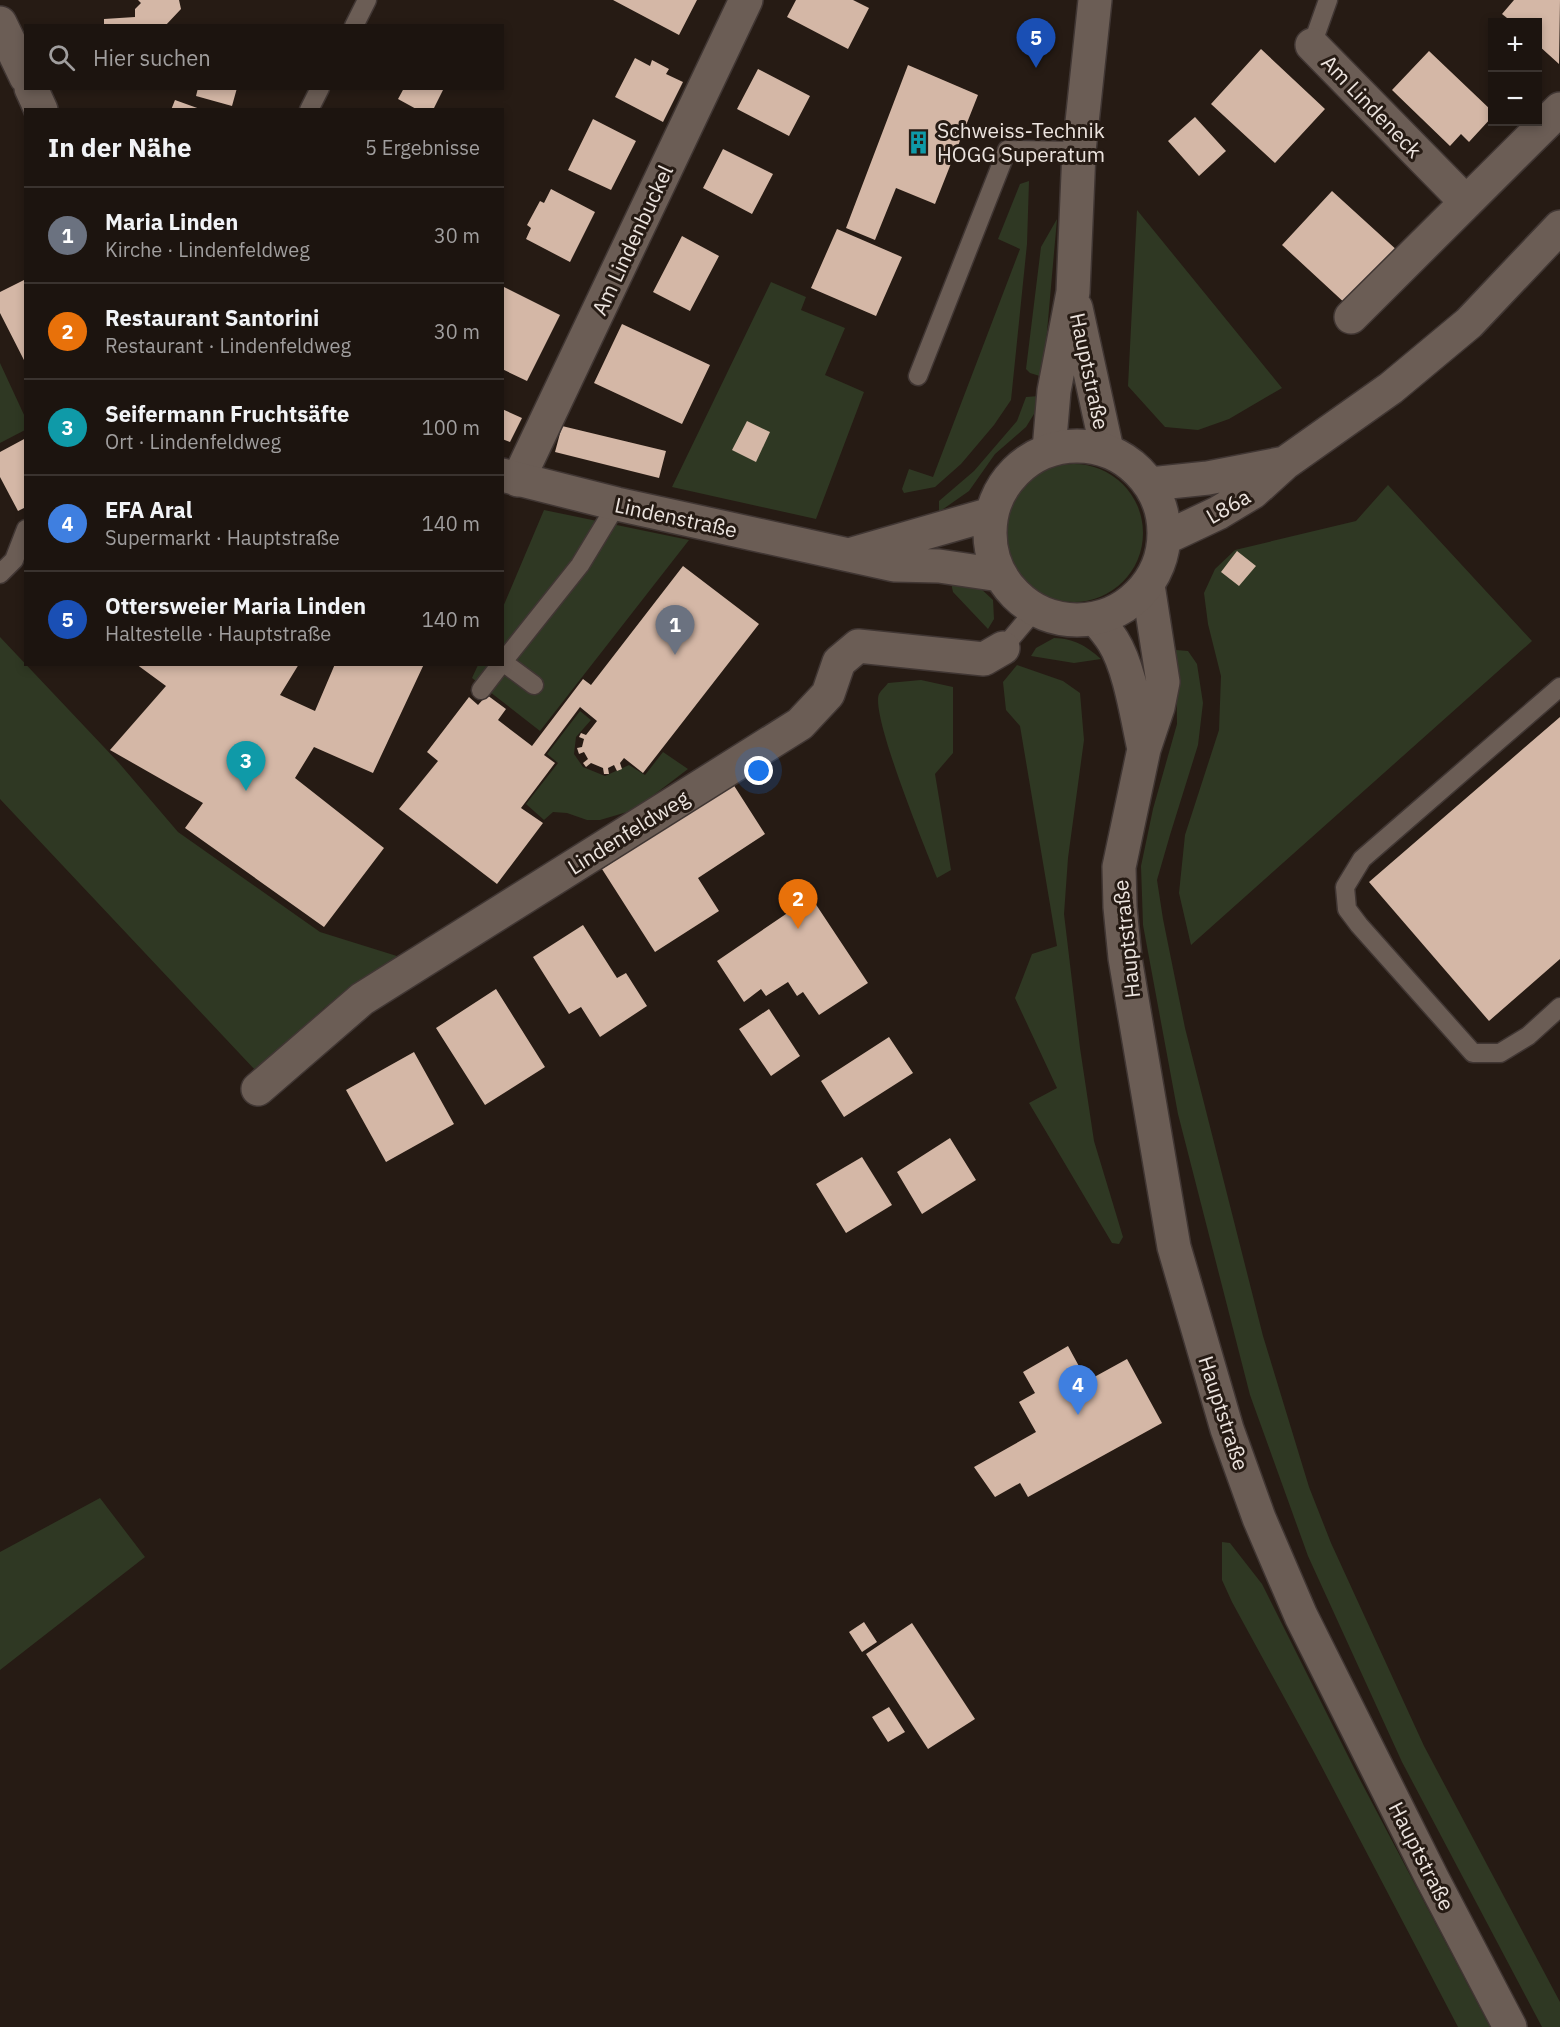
<!DOCTYPE html>
<html lang="de">
<head>
<meta charset="utf-8">
<style>
	:root { --surface:#1c140f; --page:#29211d; --text:#f1f3f6; --muted:#a09e9e; --line:#3a332f; --accent:#f39f82 }
	body { margin:0; font-family:"IBM Plex Sans",sans-serif; background:var(--page); color:var(--text) }
	.controls { position:absolute; right:18px; top:18px; display:grid; overflow:hidden; border-radius:0px; box-shadow:0 3px 9px #0003 }
	.controls button { width:54px; height:54px; display:grid; place-items:center; padding:0; border:0; border-bottom:2px solid var(--line); background:var(--surface); color:var(--text); font:30px sans-serif }
	.you { position:absolute; left:759px; top:771px; width:21px; height:21px; margin:-15px; border:4px solid #fff; border-radius:50%; background:#1a73e8; box-shadow:0 0 0 9px #1a73e833 }
	.badge { display:grid; place-items:center; width:39px; height:39px; border-radius:50%; background:var(--accent); color:#fff; font-size:20px; font-weight:700 }
	.pin { position:absolute; translate:-50% -50px; filter:drop-shadow(0 2px 3px #0008) }
	.pin::after { content:''; position:absolute; top:32px; width:21px; height:18px; background:inherit; clip-path:polygon(0 0,100% 0,50% 100%) }
	.list { margin:0; padding:0; list-style:none }
	h2 { display:flex; justify-content:space-between; align-items:center; height:78px; margin:0; padding:0 24px; font-size:26px }
	h2 small { font-size:20px; font-weight:400; color:var(--muted) }
	.list li { display:grid; grid-template-columns:39px 1fr auto; gap:18px; align-items:center; box-sizing:border-box; height:96px; padding:0 24px; border-top:2px solid var(--line) }
	.list b { display:block; font-size:22px; white-space:nowrap }
	.list p { margin:0; font-size:20px; white-space:nowrap; color:var(--muted) }
	.list em { font-size:20px; font-style:normal; color:var(--muted) }
	.icon { flex:none; width:33px; height:33px; fill:none; stroke:currentColor; stroke-width:2; stroke-linecap:round; stroke-linejoin:round }
	.map { position:relative; flex:none; width:1560px; height:2027px; overflow:hidden }
	.search { position:absolute; background:var(--surface); box-shadow:0 3px 9px #0003; left:24px; top:24px; width:480px; height:66px; display:flex; align-items:center; gap:15px; box-sizing:border-box; padding:0 21px; border-radius:0px; color:var(--muted); font-size:22px }
	.panel { position:absolute; background:var(--surface); box-shadow:0 3px 9px #0003; left:24px; top:108px; width:480px; height:558px; border-radius:0px }
	.map>svg:first-child { display:block }
	.green { fill:#2f3823 }
	.building { fill:#d4b7a6 }
	.lines { fill:none; stroke-linecap:round; stroke-linejoin:round }
	.service-casing { stroke:#403633; stroke-width:21 }
	.minor-casing { stroke:#403633; stroke-width:36 }
	.tertiary-casing { stroke:#403633; stroke-width:36 }
	.secondary-casing { stroke:#403633; stroke-width:36 }
	.service { stroke:#6b5d55; stroke-width:18 }
	.minor { stroke:#6b5d55; stroke-width:33 }
	.tertiary { stroke:#6b5d55; stroke-width:33 }
	.secondary { stroke:#6b5d55; stroke-width:33 }
	.labels { text-anchor:middle; dominant-baseline:central; stroke-width:6; stroke-linejoin:round; paint-order:stroke }
	.street-label { font-size:21px; fill:#ece4df; stroke:#261b14 }
	.poi-label { font-size:21px; fill:#ece4df; stroke:#261b14; text-anchor:start }
</style>
</head>
<body>
<div class="map">
<svg width="1560" height="2027" viewBox="0 0 1560 2027">
	<rect width="100%" height="100%" fill="#261b14"/>
	<path class="green" d="M1029,181L1027,244L1011,400L994,425L961,464L935,487L904,493L902,489L909,469L933,477L1020,249L998,239L1020,184Z
		M1137,210L1282,388L1229,419L1198,430L1165,427L1128,386Z
		M1057,219L1043,377L1030,373L1026,369L1041,247Z
		M771,282L806,297L801,310L845,328L825,375L864,392L816,519L672,487Z
		M0,363L25,417V430L0,443Z
		M1039,396L1034,414L1026,427L995,454L969,491L939,512V501L974,471L1017,421L1026,397Z
		M1005 533a69 69 0 1 1 138 0a69 69 0 1 1-138 0Z
		M1388,485L1532,641L1191,945L1179,893L1185,835L1219,730L1221,676L1208,624L1204,593L1215,569L1235,550L1356,521Z
		M544,510L689,540L540,731L472,678L478,665L502,664L503,607Z
		M951,583L978,586L993,600L994,619L988,629L953,592Z
		M0,637L119,763L178,832L320,932L400,957L324,1008L257,1072L0,799Z
		M1054,638C1075,639 1085,645 1101,659L1074,663L1031,656L1036,648Z
		M1176,650L1188,651L1197,664L1203,703L1198,745L1170,835L1157,880L1163,919L1185,1028L1263,1336L1309,1487L1331,1543L1424,1746L1560,2002V2027H1542L1402,1762L1308,1556L1250,1395L1178,1114L1143,925L1141,866L1153,809L1177,724Z
		M1017,665L1063,681L1080,693L1084,740L1068,858L1064,914L1080,1048L1094,1141L1123,1237L1119,1244L1112,1243L1029,1103L1057,1088L1015,998L1032,954L1057,946L1020,726L1006,710L1003,682Z
		M921,680L953,687V753L935,774L951,870L937,878C926,850 870,714 879,694C881,690 886,686 888,683Z
		M580,711L591,720L576,737L574,754L583,767L605,776L629,765L645,775L663,752L688,769L634,810L600,820H587L567,813L553,812L544,820L526,804L558,763L547,754Z
		M100,1498L145,1557L0,1670V1552Z
		M1222,1542L1230,1543L1262,1584L1358,1776L1490,2027H1458L1315,1754L1232,1602L1222,1580Z"/>
	<path class="building" d="M138,0H179L181,9L165,26H104V19L135,17V9L141,3Z
		M613,0H697L679,35Z
		M796,0H853L869,8L848,49L787,17Z
		M1514,0H1560L1559,64L1538,45V22H1512L1502,14Z
		M1261,49L1325,109L1275,163L1211,104Z
		M1429,51L1492,111V117L1469,142L1461,134L1450,146L1392,90Z
		M635,58L650,66L652,60L669,69L666,74L683,82L663,122L615,97Z
		M908,65L978,95L935,204L896,188L875,240L846,228Z
		M758,69L810,96L789,136L737,109Z
		M198,88H237L232,106L196,96Z
		M404,88H444L433,110H418L398,99Z
		M175,100L200,109V110H171Z
		M1195,117L1226,151L1199,176L1168,141Z
		M593,119L636,141L611,190L568,170Z
		M723,149L773,174L752,214L703,188Z
		M551,189L595,212L570,262L526,239L531,228L527,225L540,201L544,203Z
		M1332,191L1399,252L1348,306L1282,245Z
		M837,229L902,257L876,316L811,288Z
		M682,236L719,256L690,311L653,292Z
		M26,279V364L0,313V292Z
		M502,286L560,315L527,381L502,369Z
		M622,324L710,365L682,424L594,383Z
		M502,409L522,418L510,442L502,439Z
		M747,421L770,432L756,462L732,450Z
		M562,426L666,451L659,478L555,452Z
		M26,438V507L18,511L0,477V452Z
		M1237,551L1256,566L1239,586L1221,572Z
		M683,566L759,624L643,773L624,758L620,763L622,769L617,771L614,765L608,768L609,774H604L603,768L591,763L586,767L583,763L588,759L584,752L579,754L577,748L582,747L584,739L579,737L581,733L586,735L597,721L580,707L544,755L555,763L521,808L543,823L497,884L399,809L438,761L427,752L469,697L478,705L487,695L506,709L498,720L532,746L583,679L591,685Z
		M136,664H299L280,695L315,711L335,664H424L373,773L314,747L295,778L384,848L324,927L185,828L203,803L110,750L166,686Z
		M1560,717V959L1489,1021L1369,882Z
		M733,784L765,834L698,878L719,911L655,952L602,869Z
		M811,897L868,983L819,1015L803,992L797,996L788,982L766,996L761,989L744,1002L717,961Z
		M583,925L617,978L626,973L647,1006L600,1037L581,1007L569,1014L533,957Z
		M496,989L545,1067L485,1105L436,1028Z
		M769,1009L800,1056L771,1076L739,1029Z
		M889,1037L913,1073L844,1117L821,1081Z
		M414,1052L454,1124L386,1162L346,1090Z
		M950,1138L976,1180L922,1214L897,1172Z
		M862,1157L892,1205L846,1233L816,1184Z
		M1068,1346L1087,1381L1127,1359L1162,1423L1028,1497L1020,1483L995,1497L974,1467L1036,1432L1019,1402L1035,1393L1023,1372Z
		M864,1622L877,1642L862,1652L849,1632Z
		M912,1623L975,1719L928,1749L866,1654Z
		M889,1707L905,1732L888,1742L872,1717Z"/>
	<g class="lines">
		<defs>
			<path id="service" d="M354,26L367,0
				M1312,45L1328,0
				M309,110L320,88
				M918,376L1007,150L1079,151
				M0,574L14,560L26,529
				M1003,648L1035,610
				M503,662L534,685
				M502,663L580,565L617,504
				M1560,687L1362,859L1345,887L1347,909L1359,925L1473,1053H1500L1528,1036L1560,1007
				M481,690L501,664"/>
			<path id="minor" d="M1312,45L1466,202
				M1351,317L1560,109
				M518,480L746,0
				M258,1089L362,999L800,724L828,694L839,662L858,646L984,659L1003,648"/>
			<path id="tertiary" d="M1076,308L1107,450
				M1049,450L1054,391L1073,292L1079,151L1095,0
				M1148,585L1163,682L1158,707L1144,749L1119,867L1120,907L1125,958L1174,1247L1227,1429L1259,1518L1301,1616L1432,1878L1510,2027
				M1096,619C1102,626 1108,633 1113,641C1130,668 1137,718 1144,749"/>
			<path id="secondary" d="M0,23L26,77
				M31,88L41,110
				M990 533a87 87 0 1 1 174 0a87 87 0 1 1-174 0Z
				M502,475L617,504L894,565L939,566L1000,575
				M1150,484L1208,478L1285,463L1391,388L1469,323L1560,227
				M1165,538L1218,513L1253,492L1284,464
				M852,554L991,514"/>
		</defs>
		<use href="#service" class="service-casing"/>
		<use href="#minor" class="minor-casing"/>
		<use href="#tertiary" class="tertiary-casing"/>
		<use href="#secondary" class="secondary-casing"/>
		<use href="#service" class="service"/>
		<use href="#minor" class="minor"/>
		<use href="#tertiary" class="tertiary"/>
		<use href="#secondary" class="secondary"/>
	</g>
	<defs>
		<symbol id="building-bare" viewBox="-9 -9 18 18"><path d="M-4-6H4V6H1V3H-1V6H-4ZM-2.5-4.3h1.7v1.8h-1.7ZM.8-4.3h1.7v1.8H.8ZM-2.5-1h1.7V.8h-1.7ZM.8-1h1.7V.8H.8Z" fill="#0f9aa8" stroke="#261b14" stroke-width="2.5" paint-order="stroke"/></symbol>
	</defs>
	<g fill-rule="evenodd">
		<use href="#building-bare" x="902" y="126" width="33" height="33"/>
	</g>
	<g class="labels">
		<g class="street-label">
			<text transform="translate(1372 106) rotate(46)">Am Lindeneck</text>
			<text transform="translate(632 240) rotate(-65)">Am Lindenbuckel</text>
			<text transform="translate(1090 371) rotate(78)">Hauptstraße</text>
			<text transform="translate(1228 506) rotate(-30)">L86a</text>
			<text transform="translate(676 517) rotate(12)">Lindenstraße</text>
			<text transform="translate(628 832) rotate(-32)">Lindenfeldweg</text>
			<text transform="translate(1126 939) rotate(-96)">Hauptstraße</text>
			<text transform="translate(1224 1413) rotate(72)">Hauptstraße</text>
			<text transform="translate(1422 1856) rotate(63)">Hauptstraße</text>
		</g>
		<g class="poi-label">
			<text x="937" y="130">Schweiss-Technik<tspan x="937" dy="24">HOGG Superatum</tspan></text>
		</g>
	</g>
</svg>
<div class="controls">
<button>+</button>
<button>−</button>
</div>
<div class="you"></div>
<div class="pin badge" style="left:675px;top:655px;background:#6b7280">1</div>
<div class="pin badge" style="left:798px;top:929px;background:#e8710a">2</div>
<div class="pin badge" style="left:246px;top:791px;background:#0f9aa8">3</div>
<div class="pin badge" style="left:1078px;top:1415px;background:#3f7fe0">4</div>
<div class="pin badge" style="left:1036px;top:68px;background:#1a4fb4">5</div>
<div class="search"><svg class="icon" aria-label="search" viewBox="0 0 24 24"><circle cx="10" cy="10" r="6"/><path d="M15 15l6 6"/></svg>Hier suchen</div>
<section class="panel">
<h2>In der Nähe<small>5 Ergebnisse</small></h2>
<ul class="list">
<li><span class="badge" style="background:#6b7280">1</span><div><b>Maria Linden</b><p>Kirche · Lindenfeldweg</p></div><em>30 m</em></li>
<li><span class="badge" style="background:#e8710a">2</span><div><b>Restaurant Santorini</b><p>Restaurant · Lindenfeldweg</p></div><em>30 m</em></li>
<li><span class="badge" style="background:#0f9aa8">3</span><div><b>Seifermann Fruchtsäfte</b><p>Ort · Lindenfeldweg</p></div><em>100 m</em></li>
<li><span class="badge" style="background:#3f7fe0">4</span><div><b>EFA Aral</b><p>Supermarkt · Hauptstraße</p></div><em>140 m</em></li>
<li><span class="badge" style="background:#1a4fb4">5</span><div><b>Ottersweier Maria Linden</b><p>Haltestelle · Hauptstraße</p></div><em>140 m</em></li>
</ul>
</section>
</div>
</body>
</html>
